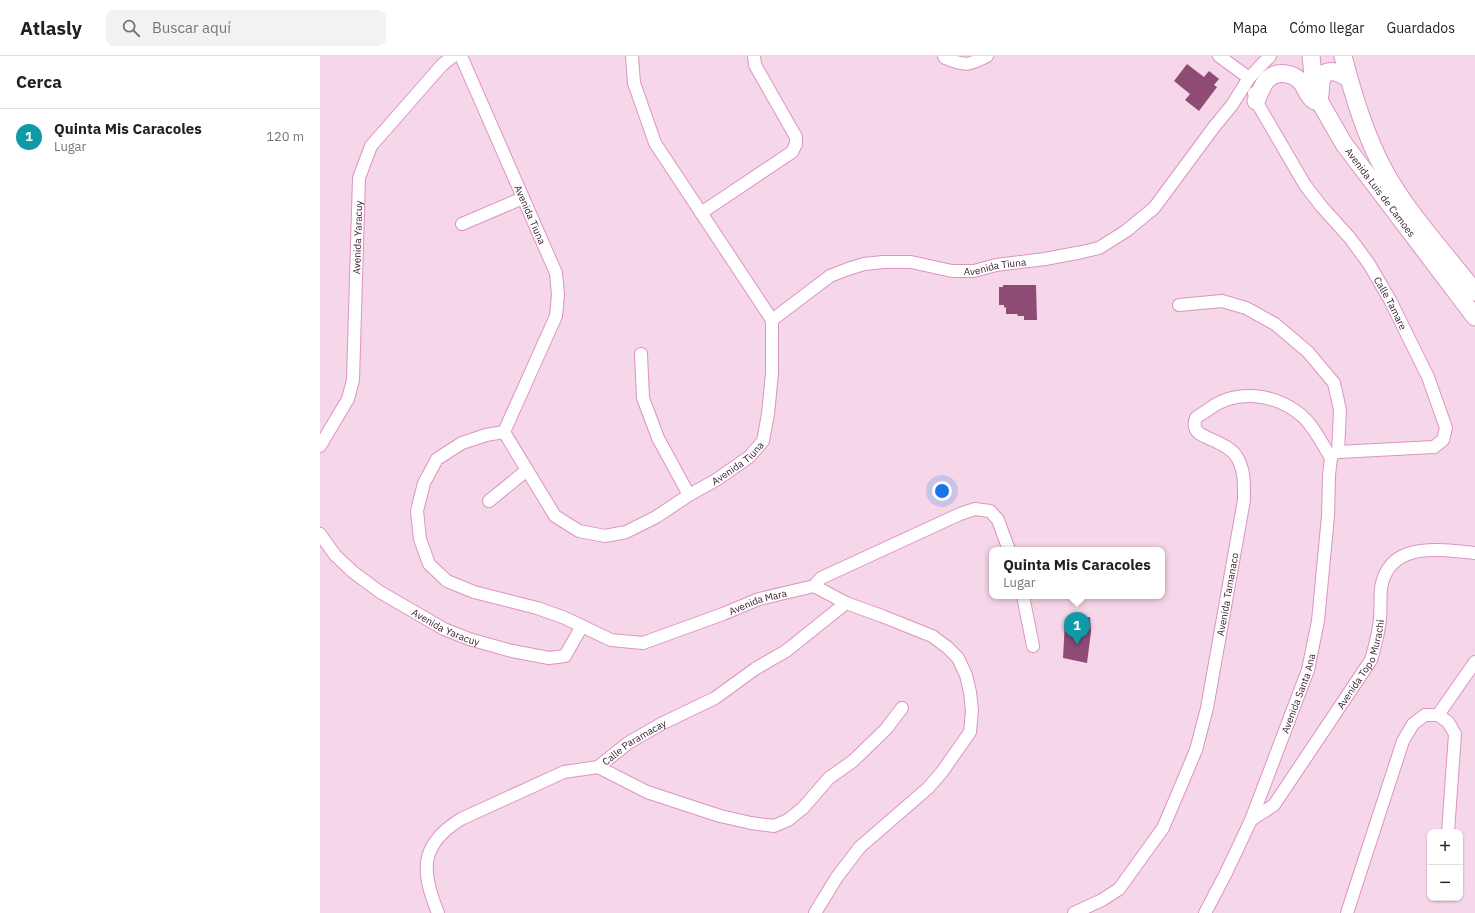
<!DOCTYPE html>
<html lang="es">
<head>
<meta charset="utf-8">
<style>
	:root { --surface:#fff; --page:#f2f2f2; --text:#222; --muted:#767676; --line:#e0e0e0; --accent:#0b8043 }
	body { margin:0; font-family:"IBM Plex Sans",sans-serif; background:var(--page); color:var(--text) }
	.controls { position:absolute; right:12px; bottom:12px; display:grid; overflow:hidden; border-radius:8px; box-shadow:0 1px 3px #0004 }
	.controls button { width:36px; height:36px; display:grid; place-items:center; padding:0; border:0; border-bottom:1px solid var(--line); background:var(--surface); color:var(--text); font:20px sans-serif }
	.you { position:absolute; left:622px; top:435px; width:14px; height:14px; margin:-10px; border:3px solid #fff; border-radius:50%; background:#1a73e8; box-shadow:0 0 0 6px #1a73e833 }
	.badge { display:grid; place-items:center; width:26px; height:26px; border-radius:50%; background:var(--accent); color:#fff; font-size:13px; font-weight:700 }
	.pin { position:absolute; translate:-50% -33px; filter:drop-shadow(0 1px 2px #0008) }
	.pin::after { content:''; position:absolute; top:21px; width:14px; height:12px; background:inherit; clip-path:polygon(0 0,100% 0,50% 100%) }
	.popup { position:absolute; left:669px; top:491px; width:176px; height:52px; box-sizing:border-box; display:grid; place-content:center; border-radius:8px; background:var(--surface); filter:drop-shadow(0 1px 3px #0005); font-size:13px; white-space:nowrap; color:var(--muted) }
	.popup b { font-size:15px; color:var(--text) }
	.popup::after { content:''; position:absolute; left:50%; top:100%; margin-left:-8px; border:8px solid transparent; border-top-color:var(--surface) }
	.list { margin:0; padding:0; list-style:none }
	h2 { display:flex; justify-content:space-between; align-items:center; height:52px; margin:0; padding:0 16px; font-size:17px }
	h2 small { font-size:13px; font-weight:400; color:var(--muted) }
	.list li { display:grid; grid-template-columns:26px 1fr auto; gap:12px; align-items:center; box-sizing:border-box; height:56px; padding:0 16px; border-top:1px solid var(--line) }
	.list b { display:block; font-size:15px; white-space:nowrap }
	.list p { margin:0; font-size:13px; white-space:nowrap; color:var(--muted) }
	.list em { font-size:13px; font-style:normal; color:var(--muted) }
	.icon { flex:none; width:22px; height:22px; fill:none; stroke:currentColor; stroke-width:2; stroke-linecap:round; stroke-linejoin:round }
	.map { position:relative; flex:none; width:1155px; height:857px; overflow:hidden }
	header { display:flex; align-items:center; gap:24px; box-sizing:border-box; height:56px; padding:0 20px; background:var(--surface); border-bottom:1px solid var(--line) }
	header strong { font-size:19px }
	nav { display:flex; gap:22px; margin-inline-start:auto; font-size:14px }
	.search { width:280px; height:36px; background:var(--page); display:flex; align-items:center; gap:10px; box-sizing:border-box; padding:0 14px; border-radius:8px; color:var(--muted); font-size:15px }
	main { display:flex }
	aside { flex:1; background:var(--surface) }
	.map>svg:first-child { display:block }
	.building { fill:#8e4c75 }
	.lines { fill:none; stroke-linecap:round; stroke-linejoin:round }
	.street-casing { stroke:#dc94c0; stroke-width:14 }
	.secondary-casing { stroke:#dc94c0; stroke-width:19 }
	.street { stroke:#fff; stroke-width:12 }
	.secondary { stroke:#fff; stroke-width:17 }
	.labels { text-anchor:middle; dominant-baseline:central; stroke-width:4; stroke-linejoin:round; paint-order:stroke }
	.street-label { font-size:10px; fill:#361a2c; stroke:#f9e9f2 }
</style>
</head>
<body>
<header>
<strong>Atlasly</strong>
<div class="search"><svg class="icon" aria-label="search" viewBox="0 0 24 24"><circle cx="10" cy="10" r="6"/><path d="M15 15l6 6"/></svg>Buscar aquí</div>
<nav><a>Mapa</a><a>Cómo llegar</a><a>Guardados</a></nav>
</header>
<main>
<aside>
<h2>Cerca<small></small></h2>
<ul class="list">
<li><span class="badge" style="background:#0f9aa8">1</span><div><b>Quinta Mis Caracoles</b><p>Lugar</p></div><em>120 m</em></li>
</ul>
</aside>
<div class="map">
<svg width="1155" height="857" viewBox="0 0 1155 857">
	<rect width="100%" height="100%" fill="#f6d7e9"/>
	<path class="building" d="M867,8L884,21L889,15L899,23L894,29L897,31L879,55L865,44L870,38L854,25Z
		M683,229H716L717,264H704V260H698L697,258H686V251L684,252V249H679V231H683Z
		M770,561L771,576L767,607L743,602L745,564Z"/>
	<g class="lines">
		<defs>
			<g id="street">
				<path id="s1" d="M141,0L236,217L238,239L236,260L184,376"/>
				<path d="M312,0L314,27L335,87L452,264"/>
				<path d="M624,0L625,2C645,10 648,10 667,0"/>
				<path d="M899,0L929,22"/>
				<path id="s2" d="M934,37L936,45L985,129L1002,151L1030,182L1049,208L1070,244L1108,321L1126,372L1123,384L1114,391L1018,396L1013,398L1011,402"/>
				<path d="M381,157L472,96L476,88V81L435,9L434,0"/>
				<path d="M142,168L203,142"/>
				<path d="M859,249L902,245L926,252L955,268L988,296L1014,327L1020,354L1018,396"/>
				<path d="M321,298L323,342L338,382L369,439"/>
				<path id="s3" d="M184,376L166,379L142,387L117,403L104,427L97,455L100,483L109,508L127,525L154,536L217,552L245,562L291,584L323,587L403,558L439,543L494,530L526,547L562,560L612,580L627,591L638,602L646,619L650,636L652,655L650,676L622,716L608,732L540,791L517,821L495,857"/>
				<path id="s4" d="M184,376L235,460L259,475L285,480L306,476L336,461L369,439L396,424L429,401L443,385L448,358L452,317V264L510,220L528,213L544,208L563,206H591L632,215H654L676,209L725,203L762,196L779,192L806,175L834,152L894,71L912,49L929,22L950,0"/>
				<path id="s5" d="M0,390L28,343L33,324L39,122L51,90L122,9L133,0"/>
				<path d="M169,445L207,414"/>
				<path id="s6" d="M0,478L15,499L33,516L60,536L124,573L149,583L192,595L229,602L245,600L262,570"/>
				<path d="M494,530L501,522L640,458L655,453L670,455L678,464L689,494"/>
				<path d="M703,540L713,590"/>
				<path d="M1118,659L1155,606"/>
				<path d="M278,711L327,736L400,760L431,767L454,770L468,764L483,752L509,722L533,705L566,673L582,652"/>
				<path id="s7" d="M931,764L954,749L1051,604C1055,590 1059,577 1060,562C1061,552 1060,542 1061,532C1069,484 1120,494 1155,497"/>
				<path id="s8" d="M118,857C101,815 99,789 141,763L244,716L278,711L308,687L341,668L395,642L435,613L466,595L526,547"/>
				<path id="s9" d="M754,857L782,844L799,833L843,772L863,725L876,694L887,652L924,444C924,430 925,416 918,403C912,391 896,386 886,381C883,379 879,378 878,376C874,373 874,366 876,362C879,359 885,356 889,353C917,332 955,338 981,359C994,370 1002,388 1011,402"/>
				<path id="s10" d="M885,857L906,817L931,764L988,614L998,565L1008,460L1009,419L1011,402"/>
				<path d="M1027,857L1083,685L1093,668L1105,659H1118L1128,666L1135,678L1128,776"/>
			</g>
			<g id="secondary">
				<path id="s11" d="M991,0L994,29L1001,48L1024,88L1155,261"/>
				<path d="M1023,0C1033,38 1045,79 1064,114C1088,158 1124,196 1155,236"/>
				<path d="M1000,39L1001,25L1005,17C1014,13 1022,18 1029,23"/>
				<path d="M936,45C940,37 942,28 948,23C958,14 974,17 982,27C986,33 988,41 995,45"/>
			</g>
		</defs>
		<use href="#street" class="street-casing"/>
		<use href="#secondary" class="secondary-casing"/>
		<use href="#street" class="street"/>
		<use href="#secondary" class="secondary"/>
	</g>
	<g class="labels">
		<g class="street-label">
			<text stroke="none"><textPath href="#s11" startOffset="156">Avenida Luis de Camoes</textPath></text>
			<text stroke="none"><textPath href="#s1" startOffset="173">Avenida Tiuna</textPath></text>
			<text stroke="none"><textPath href="#s5" startOffset="217">Avenida Yaracuy</textPath></text>
			<text stroke="none"><textPath href="#s4" startOffset="703">Avenida Tiuna</textPath></text>
			<text stroke="none"><textPath href="#s2" startOffset="252">Calle Tamare</textPath></text>
			<text stroke="none"><textPath href="#s4" startOffset="306">Avenida Tiuna</textPath></text>
			<text stroke="none"><textPath href="#s9" startOffset="370">Avenida Tamanaco</textPath></text>
			<text stroke="none"><textPath href="#s3" startOffset="538">Avenida Mara</textPath></text>
			<text stroke="none"><textPath href="#s6" startOffset="159">Avenida Yaracuy</textPath></text>
			<text stroke="none"><textPath href="#s7" startOffset="194">Avenida Topo Murachí</textPath></text>
			<text stroke="none"><textPath href="#s10" startOffset="239">Avenida Santa Ana</textPath></text>
			<text stroke="none"><textPath href="#s8" startOffset="301">Calle Paramacay</textPath></text>
		</g>
	</g>
</svg>
<div class="controls">
<button>+</button>
<button>−</button>
</div>
<div class="you"></div>
<div class="pin badge" style="left:757px;top:589px;background:#0f9aa8">1</div>
<div class="popup"><b>Quinta Mis Caracoles</b>Lugar</div>
</div>
</main>
</body>
</html>
